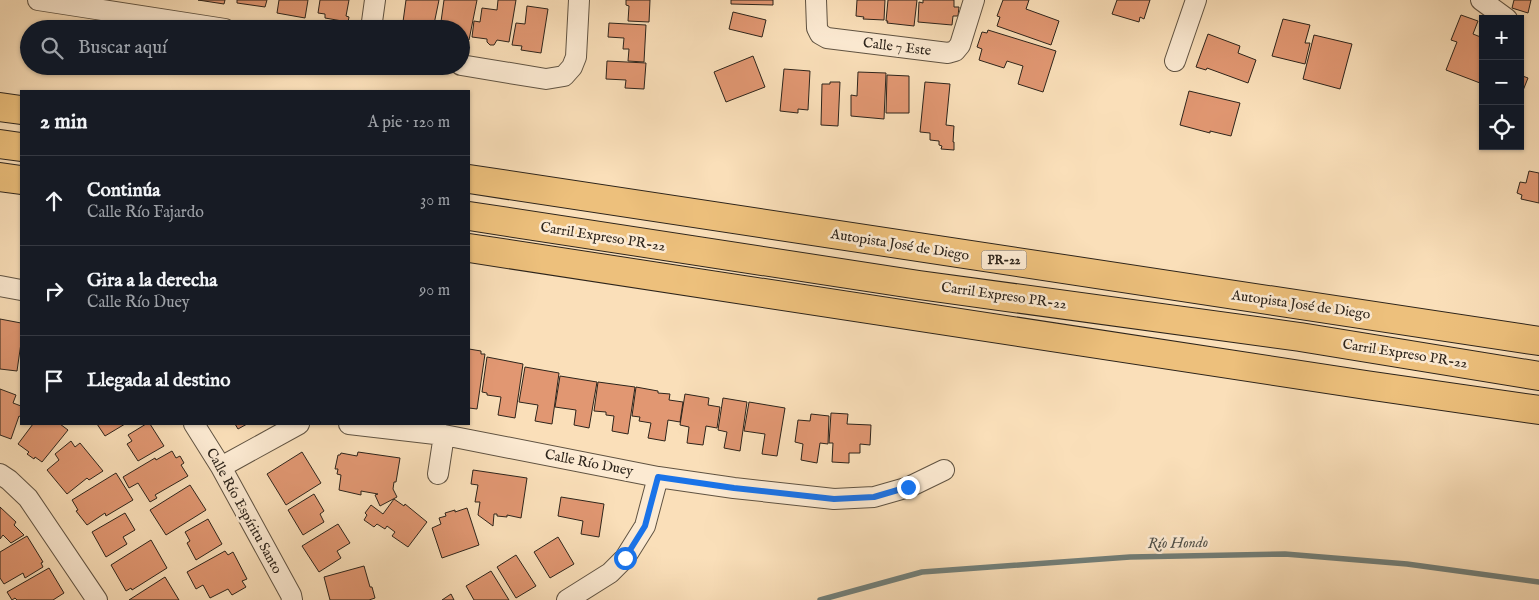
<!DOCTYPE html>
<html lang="es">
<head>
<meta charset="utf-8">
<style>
	:root { --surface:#171b24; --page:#242831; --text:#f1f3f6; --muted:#9ea1a6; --line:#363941 }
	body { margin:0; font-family:"IM FELL English",serif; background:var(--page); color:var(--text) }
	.controls { position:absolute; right:15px; top:15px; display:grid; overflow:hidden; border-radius:0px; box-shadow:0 1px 4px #0004 }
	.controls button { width:45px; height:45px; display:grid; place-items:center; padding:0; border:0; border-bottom:1px solid var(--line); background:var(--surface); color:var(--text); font:25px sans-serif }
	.stop { position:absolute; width:15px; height:15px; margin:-11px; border:4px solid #1a73e8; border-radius:50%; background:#fff }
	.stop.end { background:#1a73e8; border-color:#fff; box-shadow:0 1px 5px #0008 }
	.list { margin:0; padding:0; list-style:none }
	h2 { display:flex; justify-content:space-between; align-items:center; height:65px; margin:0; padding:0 20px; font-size:21px }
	h2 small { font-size:16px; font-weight:400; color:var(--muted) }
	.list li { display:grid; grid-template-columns:32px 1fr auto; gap:15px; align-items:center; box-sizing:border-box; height:90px; padding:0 20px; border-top:1px solid var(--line) }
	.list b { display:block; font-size:19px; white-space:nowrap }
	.list p { margin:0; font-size:16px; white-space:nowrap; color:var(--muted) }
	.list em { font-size:16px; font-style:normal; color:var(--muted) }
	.icon { flex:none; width:28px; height:28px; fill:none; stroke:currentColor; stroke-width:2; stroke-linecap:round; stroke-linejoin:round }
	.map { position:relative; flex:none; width:1539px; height:600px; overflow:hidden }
	.search { position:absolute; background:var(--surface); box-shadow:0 1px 4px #0004; left:20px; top:20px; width:450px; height:55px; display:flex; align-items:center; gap:12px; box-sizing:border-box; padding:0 18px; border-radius:28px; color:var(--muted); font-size:19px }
	.panel { position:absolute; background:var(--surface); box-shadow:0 1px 4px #0004; left:20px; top:90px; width:450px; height:335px; border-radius:0px }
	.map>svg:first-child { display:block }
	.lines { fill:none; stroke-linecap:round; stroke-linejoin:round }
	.stream { stroke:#727f79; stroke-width:5.5 }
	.building { fill:#e19772; stroke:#2d241b }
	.minor-casing { stroke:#605342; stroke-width:22 }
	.motorway-casing { stroke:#2d241b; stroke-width:30 }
	.minor { stroke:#fcead2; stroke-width:20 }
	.motorway { stroke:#edc07c; stroke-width:28 }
	.route { stroke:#1a73e8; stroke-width:6 }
	.labels { text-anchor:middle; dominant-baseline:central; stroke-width:5; stroke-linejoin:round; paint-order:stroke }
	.shield { fill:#fcead2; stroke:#6b5f52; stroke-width:1 }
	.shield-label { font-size:12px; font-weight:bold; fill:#2d241b }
	.street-label { font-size:14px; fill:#2d241b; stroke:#fcead2 }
	.water-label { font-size:15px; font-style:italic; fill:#50514a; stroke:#fcead2 }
</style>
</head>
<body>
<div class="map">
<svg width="1539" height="600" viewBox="0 0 1539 600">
	<rect width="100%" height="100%" fill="#fadfb9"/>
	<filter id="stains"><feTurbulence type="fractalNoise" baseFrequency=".004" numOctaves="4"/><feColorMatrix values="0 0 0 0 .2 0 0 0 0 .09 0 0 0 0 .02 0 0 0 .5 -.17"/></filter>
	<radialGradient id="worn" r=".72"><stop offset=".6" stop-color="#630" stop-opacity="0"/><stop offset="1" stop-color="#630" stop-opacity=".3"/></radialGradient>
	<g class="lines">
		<path class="stream" d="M820,600L922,572L1130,557L1285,554L1407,564L1539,582"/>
	</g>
	<path class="building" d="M198,0H225L224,4Z
		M237,0H267L265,7L237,3Z
		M279,0H308L305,18L277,13Z
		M320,0H349L346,16L349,17L348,22L325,18V14L318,13Z
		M406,0H439L433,29H402Z
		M444,0H477L469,40L461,39V29H440Z
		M498,0H516L509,42L497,40L494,45H490L487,42V39L472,37L474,21L480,22L482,8L497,10Z
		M626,0H650L649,22L628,21L629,6L626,5Z
		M731,0H773V5L731,4Z
		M857,0H885L884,20L863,19L864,17L856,16Z
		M888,0H917L914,26L887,23L888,21H886Z
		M923,0H954V7H959L958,16H953L952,25L918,22L919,2L923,3Z
		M1003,0H1029L1026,9L1059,21L1051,45L997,26L1000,17L997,16Z
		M1117,0H1150L1144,19L1140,17L1139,22L1112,14Z
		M1514,0H1531L1528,13L1512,8Z
		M527,6L548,9L541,53L521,50L522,46L512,45L516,23L525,24Z
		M733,12L766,20L762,37L729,29Z
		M1461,15L1478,21L1473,34L1483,38V75L1480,83L1446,70L1457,42L1451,40Z
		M1283,19L1310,25L1305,43H1310L1305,64L1272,56Z
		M609,23L646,25L644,62L628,61L629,49H623L624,38L608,37Z
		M988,30L1056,51L1043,92L1018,84L1023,66L1007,61L1004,68L979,60L982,49L977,47L982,32L987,33Z
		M1208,34L1240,46L1238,53L1256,60L1248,83L1207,68L1206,70L1196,67Z
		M1314,35L1352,44L1340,89L1303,79Z
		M753,56L765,87L726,102L714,72Z
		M607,61L646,63L644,89L625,88L626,80L606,79Z
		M784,69L810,71L808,110L798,109V113L780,111Z
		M858,72L886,73L884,119L851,116V95L857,96Z
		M887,75L909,76V113H886Z
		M1520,75L1528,78L1520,98Z
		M830,82H840L838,126L821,125L822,84H830Z
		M925,82L950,84L946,125L954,126L953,142H954V150L941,149L942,146L939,145V141L930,140V133L920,132Z
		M1189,91L1240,103L1231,136L1210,131V133L1180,125Z
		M1529,171L1539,173V203L1521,199L1522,195L1517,193L1520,182L1526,183Z
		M0,319L21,323V343L17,371L0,369Z
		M469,349L481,351V354H485L477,409L469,408Z
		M487,357L523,364L515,418L498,415L501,397L487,395V393L482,392Z
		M525,367L559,373L552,424L535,421L538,405L519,402Z
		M560,376L597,382L589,428L574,425L576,410L555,407Z
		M598,382L635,387L628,434L612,431L614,416L606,415V412L594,411Z
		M636,387L658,391V393L670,394L669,400L683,402L680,422L668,420L665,441L648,438L651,423L639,421L640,417L632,416Z
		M0,389L16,395L13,403L21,406V417L19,416L11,439L0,435Z
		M685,394L709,398L708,405L720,407L717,428L706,426L703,445L687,443L689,427L680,425Z
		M723,398L747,402L740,451L724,448L727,432L718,430Z
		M749,402L785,408L777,456L762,454L765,434L744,431Z
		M831,413L848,414L847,424L871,425L870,445L860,444V453H849V463L832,462L833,443H829Z
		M811,414L829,416L828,444L820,443L817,463L801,460L803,444L795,442L798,420L810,421Z
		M33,424H60L68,430L42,462L35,457L34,459L27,454L29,452L18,444Z
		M97,424H125L105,436Z
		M146,424H150L164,446L138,461L127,444L132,441L128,435Z
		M235,424H247L238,429Z
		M71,441L75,447L80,443L103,471L89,480L87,478L67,494L47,470L59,460L55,454Z
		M172,451L176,458L180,456L184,463L181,465L188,476L155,495L157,498L150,502L138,483L129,488L123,477L155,458L156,460Z
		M302,452L321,483L286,505L267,474Z
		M358,452L400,458L396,482H394L393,489L397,497L380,506L375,495L378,494L361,491V495L339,490L341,475L337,474L338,469H335L338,455H340L341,453L357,456Z
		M473,470L527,478L521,518L507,515V517L497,516V514H494L493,526L478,515L480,502H475L478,485L471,484Z
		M116,473L133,500L106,516L105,513L87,525L76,511L78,510L72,500Z
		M190,485L206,510L166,535L150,510Z
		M314,494L324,511L320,514L324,522L303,535L288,510Z
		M561,497L604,504L599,537L581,534L583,521L558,516Z
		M394,499L404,506L405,504L427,522L408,547L392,536L395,532L387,526L385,529L377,524L374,527L364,520L367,515L365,513L371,505L383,514Z
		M0,507L16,522L14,525L24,535L11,543L3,535L0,539Z
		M467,508L479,545L442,558L432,528L441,524L439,518L446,516L445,513L455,510V512Z
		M125,513L135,530L123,537L127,544L106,557L92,532Z
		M208,519L222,544L196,560L187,543L190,541L185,532Z
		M338,524L350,543L337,551L341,558L319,572L302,546Z
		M27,536L43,562L41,563L43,567L25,578L23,573L4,584L0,578V552Z
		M558,537L574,564L550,578L534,552Z
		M151,540L167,568L132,590L131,588L126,591L111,565Z
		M225,551L228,555L233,552L247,579L242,581L246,587L232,595L228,589L210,598L203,585L196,589L187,572Z
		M516,555L536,586L516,598L497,567Z
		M364,566L370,587H372L375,598L369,600H330L324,577Z
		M49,568L64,593L53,600H17L15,598L12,600L7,592Z
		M491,571L509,600H474L466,586Z
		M165,577L179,600H129Z
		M451,594L454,600H442Z"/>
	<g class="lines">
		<defs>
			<path id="minor" d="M38,0L225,29
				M816,0L817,28L820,34L827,38L948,53L955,51L960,45L974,0
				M1481,0L1507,19
				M371,29L375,0
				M1175,61L1196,0
				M461,65L546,79L564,76L572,67L576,57L579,0
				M0,286L21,290
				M194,424L221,467L291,595L292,600
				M349,424L444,435L658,477L734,488L834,499L874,497L909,487L944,470
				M221,467L299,424
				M0,474L9,480L28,498L97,600
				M438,474L444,435
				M567,600L610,573L625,558L645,526L658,477"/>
			<path id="motorway" d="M0,107L21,110
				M0,144L21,147
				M0,177L21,180
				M469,179L1539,341
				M469,216L919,285L1300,337L1539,376
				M469,248L1366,385L1539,410"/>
		</defs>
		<use href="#minor" class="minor-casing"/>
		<use href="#motorway" class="motorway-casing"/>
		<use href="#minor" class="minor"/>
		<use href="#motorway" class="motorway"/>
	</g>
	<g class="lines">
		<path class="route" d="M625,558L645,526L658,477L734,488L834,499L874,497L908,487"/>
	</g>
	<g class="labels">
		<rect class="shield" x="981.5" y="250.5" width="45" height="19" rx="4"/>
		<g class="shield-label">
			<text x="1004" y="260">PR-22</text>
		</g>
		<g class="street-label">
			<text transform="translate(897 47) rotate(7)">Calle 7 Este</text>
			<text transform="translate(603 237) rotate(9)">Carril Expreso PR-22</text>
			<text transform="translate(900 245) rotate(9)">Autopista José de Diego</text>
			<text transform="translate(1004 296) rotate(8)">Carril Expreso PR-22</text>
			<text transform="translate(1301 305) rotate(8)">Autopista José de Diego</text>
			<text transform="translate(1405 354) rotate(9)">Carril Expreso PR-22</text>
			<text transform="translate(589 463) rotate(11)">Calle Río Duey</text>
			<text transform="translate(244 511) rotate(61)">Calle Río Espíritu Santo</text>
		</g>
		<g class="water-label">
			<text transform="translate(1178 543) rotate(-1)">Río Hondo</text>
		</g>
	</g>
	<rect width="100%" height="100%" filter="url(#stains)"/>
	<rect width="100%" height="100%" fill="url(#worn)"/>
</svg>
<div class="controls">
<button>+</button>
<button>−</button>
<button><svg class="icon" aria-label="locate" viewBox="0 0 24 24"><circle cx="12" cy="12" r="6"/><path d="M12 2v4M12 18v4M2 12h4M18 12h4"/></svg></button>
</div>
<div class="stop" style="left:625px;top:558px"></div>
<div class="stop end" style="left:908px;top:487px"></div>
<div class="search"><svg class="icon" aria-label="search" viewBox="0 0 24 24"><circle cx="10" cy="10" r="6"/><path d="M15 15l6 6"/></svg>Buscar aquí</div>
<section class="panel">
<h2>2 min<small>A pie · 120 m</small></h2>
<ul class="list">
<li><svg class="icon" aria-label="ahead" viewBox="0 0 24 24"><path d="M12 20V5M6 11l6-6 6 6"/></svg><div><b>Continúa</b><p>Calle Río Fajardo</p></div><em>30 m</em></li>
<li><svg class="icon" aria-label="right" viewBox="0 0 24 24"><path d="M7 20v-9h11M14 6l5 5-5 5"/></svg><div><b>Gira a la derecha</b><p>Calle Río Duey</p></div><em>90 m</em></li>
<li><svg class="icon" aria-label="arrive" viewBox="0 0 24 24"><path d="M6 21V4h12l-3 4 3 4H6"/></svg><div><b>Llegada al destino</b></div></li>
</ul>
</section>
</div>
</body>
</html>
